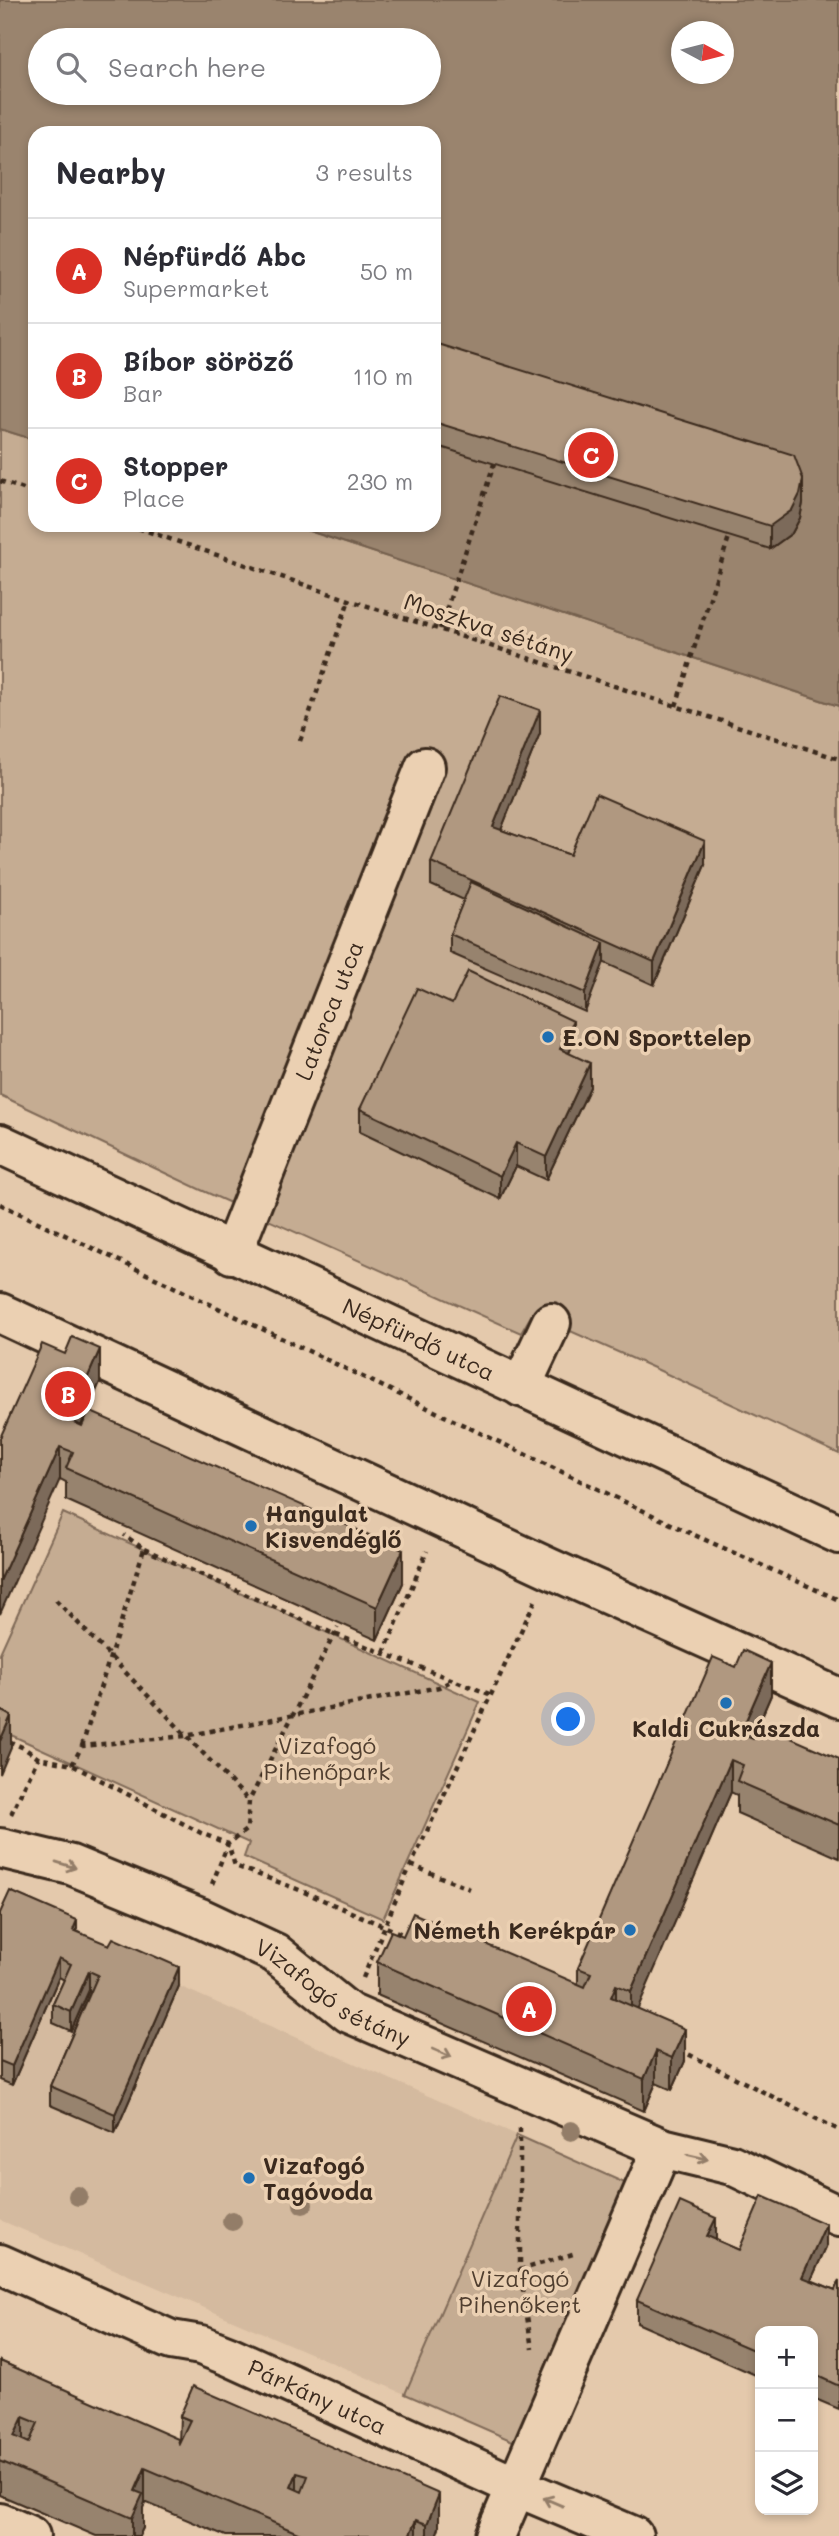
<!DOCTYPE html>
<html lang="en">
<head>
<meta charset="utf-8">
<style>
	:root { --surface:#fff; --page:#f2f2f3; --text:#2b2b33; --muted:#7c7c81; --line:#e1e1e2; --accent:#d93025 }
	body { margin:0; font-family:Mali,sans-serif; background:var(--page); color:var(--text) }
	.controls { position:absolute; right:21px; bottom:21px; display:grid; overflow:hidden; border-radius:14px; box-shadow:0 4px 10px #0003 }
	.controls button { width:63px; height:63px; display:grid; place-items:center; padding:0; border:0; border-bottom:2px solid var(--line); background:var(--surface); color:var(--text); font:35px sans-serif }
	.compass { position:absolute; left:671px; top:21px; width:63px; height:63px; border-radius:50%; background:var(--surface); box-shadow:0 4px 10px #0003; rotate:97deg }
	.you { position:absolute; left:569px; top:1720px; width:24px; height:24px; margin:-18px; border:5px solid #fff; border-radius:50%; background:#1a73e8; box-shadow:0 0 0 10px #1a73e833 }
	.badge { display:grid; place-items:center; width:46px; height:46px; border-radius:50%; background:var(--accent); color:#fff; font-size:23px; font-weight:700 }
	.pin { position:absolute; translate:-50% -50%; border:4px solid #fff; box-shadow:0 2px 7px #0006 }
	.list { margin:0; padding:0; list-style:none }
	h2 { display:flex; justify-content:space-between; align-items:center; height:91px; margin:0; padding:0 28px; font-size:30px }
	h2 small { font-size:23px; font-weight:400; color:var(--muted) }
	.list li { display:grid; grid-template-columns:46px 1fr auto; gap:21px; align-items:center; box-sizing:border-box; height:105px; padding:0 28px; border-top:2px solid var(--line) }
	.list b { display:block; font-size:26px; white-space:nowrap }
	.list p { margin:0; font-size:23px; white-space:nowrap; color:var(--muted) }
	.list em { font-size:23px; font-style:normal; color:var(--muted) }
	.icon { flex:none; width:38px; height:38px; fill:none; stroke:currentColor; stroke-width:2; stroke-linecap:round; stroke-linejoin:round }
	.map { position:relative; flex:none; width:839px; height:2536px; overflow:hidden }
	.search { position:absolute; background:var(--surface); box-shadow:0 4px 10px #0003; left:28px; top:28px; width:413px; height:77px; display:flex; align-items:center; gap:18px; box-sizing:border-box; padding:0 24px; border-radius:38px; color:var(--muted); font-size:26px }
	.panel { position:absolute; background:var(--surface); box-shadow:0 4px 10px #0003; left:28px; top:126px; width:413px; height:406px; border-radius:21px }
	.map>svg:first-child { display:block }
	.built { fill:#d4ba9f }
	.green { fill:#c5ac92; stroke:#806b58; stroke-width:2 }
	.water { fill:#9a846e; stroke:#74604e; stroke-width:2; fill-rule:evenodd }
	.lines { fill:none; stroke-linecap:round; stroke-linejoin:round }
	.minor-casing { stroke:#3b2a1e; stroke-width:44 }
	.path { stroke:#3b2a1e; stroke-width:4.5; stroke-dasharray:5 5; stroke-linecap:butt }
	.minor { stroke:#ebd0b2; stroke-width:38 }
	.tree { fill:#937d67 }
	.wall { fill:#97836e; stroke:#3b2a1e; stroke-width:2 }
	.shaded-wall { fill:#7b6a5a; stroke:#3b2a1e; stroke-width:2 }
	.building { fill:#b09880; stroke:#3b2a1e; stroke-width:2; fill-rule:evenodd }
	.oneway { stroke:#937d68 }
	.poi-dot { fill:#1f6fb2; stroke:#ebd0b2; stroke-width:2.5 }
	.labels { text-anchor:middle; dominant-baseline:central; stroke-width:7; stroke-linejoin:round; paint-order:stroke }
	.street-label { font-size:23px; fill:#3b2a1e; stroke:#ebd0b2 }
	.poi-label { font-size:23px; font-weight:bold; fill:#3b2a1e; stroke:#ebd0b2; text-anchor:start }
	.park-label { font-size:23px; fill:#503e2f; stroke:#ebd0b2 }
</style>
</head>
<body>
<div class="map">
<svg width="839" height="2536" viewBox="0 0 839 2536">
	<rect width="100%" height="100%" fill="#e4c9ac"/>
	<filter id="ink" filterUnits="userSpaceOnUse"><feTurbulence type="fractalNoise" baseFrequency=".0143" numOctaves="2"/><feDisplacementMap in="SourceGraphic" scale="14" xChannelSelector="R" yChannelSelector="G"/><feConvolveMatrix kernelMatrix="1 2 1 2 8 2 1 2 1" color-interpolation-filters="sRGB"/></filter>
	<g filter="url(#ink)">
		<path class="built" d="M0,1932L113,1957L517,2135L405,2394L0,2220Z"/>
		<path class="green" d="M0,429L35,440V525H291L839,706V1454L654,1368L532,1314L521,1333L199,1189L0,1095Z
			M63,1513L480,1702L383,1919L244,1857L249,1843L0,1730V1653Z
			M517,2135L636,2188L524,2446L405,2394Z"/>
		<path class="water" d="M0,0H839V706L291,525H434V133H35V440L0,429ZM682,32H724V74H682ZM40,40H429V93H40Z"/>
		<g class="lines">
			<defs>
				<g id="minor">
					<path id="s1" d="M0,1144L839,1534"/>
					<path id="s2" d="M232,1254L425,767"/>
					<path d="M0,1313L549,1568L839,1698"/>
					<path d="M521,1387L551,1323"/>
					<path id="s3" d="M0,1848L71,1865L198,1917L275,1953L349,2013L662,2148L732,2165L839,2216"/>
					<path id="s4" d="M0,2264L171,2340L201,2345L229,2356L517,2487L633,2536"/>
					<path d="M0,2523L30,2536"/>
					<path d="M495,2536L662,2148"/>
				</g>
			</defs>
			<use href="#minor" class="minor-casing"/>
			<path class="path" d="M0,481L35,493
				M129,525L349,600L839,759
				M440,629L494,464
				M676,706L729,537
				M300,741L349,600
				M0,1204L690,1533L839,1600
				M144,1549L334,1634L492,1695
				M56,1600L249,1801
				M384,1653L427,1551
				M0,1737L24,1748L38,1758L72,1765L201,1833L228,1844L235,1866L297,1889L407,1936
				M82,1746L144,1549L124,1535
				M72,1765L82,1746L185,1736L439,1687L453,1680
				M11,1814L38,1758
				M411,1865L470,1889
				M212,1884L228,1844L247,1829L249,1801L338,1627
				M363,1978L405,1878L535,1601
				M680,2050L839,2130
				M520,2128V2270L532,2349
				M520,2270L576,2253"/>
			<use href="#minor" class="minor"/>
		</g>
		<g class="tree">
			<circle cx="571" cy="2131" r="10"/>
			<circle cx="78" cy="2196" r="10"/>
			<circle cx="303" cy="2204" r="10"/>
			<circle cx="232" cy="2221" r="10"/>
		</g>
		<path class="wall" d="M434,343L803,503L800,518L792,533L770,549L434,445Z
			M540,733L501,830L570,855L705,865L654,985L603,962L585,1012L450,953V934L464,900L431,885V862Z
			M452,1004L573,1044L569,1053L590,1087L546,1180L516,1166L500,1199L360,1132V1109Z
			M100,1382L81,1426L403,1583L377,1640L66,1500V1482L60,1479L0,1438Z
			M771,1695L752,1739L839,1759V1858L737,1813V1795L731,1792L637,2008L685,2061L672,2090L656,2083L644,2111L377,1995V1962L403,1936L578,1985V1968Z
			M0,1913L77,1931L179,1986L115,2133L50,2105V2086L91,1991L89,1990L71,2031L53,2023V2004L64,1980L59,1977L12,2085L0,2080Z
			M716,2240L739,2250L826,2247L811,2280L835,2290L839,2280V2409L813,2398V2331H760V2377L637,2323V2300Z
			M0,2361L179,2443L180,2416L439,2527L436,2536H226L145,2502L143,2508V2528L139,2536H96L0,2495Z"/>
		<path class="shaded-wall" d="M803,479V503L800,518L792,533L770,549V526Z
			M540,710V733L493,850V827Z
			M705,841V865L654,985V962Z
			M604,943V962L585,1012V993Z
			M573,1021V1044L560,1072V1049Z
			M590,1063V1087L546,1180V1157Z
			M516,1143V1166L500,1199V1176Z
			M100,1349V1382L70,1451L69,1420Z
			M60,1447V1479L0,1614V1581Z
			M403,1550V1583L377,1640V1607Z
			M771,1663V1695L741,1764L740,1734Z
			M11,1716V1748L0,1774V1741Z
			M731,1760V1792L631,2024V1991Z
			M77,1920V1939L73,1930Z
			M59,1958V1977L12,2085V2066Z
			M179,1967V1986L115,2133V2114Z
			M89,1971V1990L71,2031V2012Z
			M616,1985V2018L611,1997Z
			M685,2029V2061L672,2090V2058Z
			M656,2051V2083L644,2111V2079Z
			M716,2218V2241L707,2236Z
			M826,2224V2247L802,2300V2277Z
			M23,2417V2451L14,2436Z
			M145,2468V2502L143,2508V2528L139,2536H132V2518L135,2491Z
			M297,2473V2507L291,2487Z
			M439,2494V2527L436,2536H427V2524Z
			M416,2520V2536H409Z"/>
		<path class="building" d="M434,343L794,455L803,479L800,494L792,510L770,526L434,422Z
			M500,696L540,710L493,827L570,855L596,794L705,841L654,962L431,862Z
			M471,882L604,943L585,993L450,934Z
			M468,971L573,1021L560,1049L590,1063L546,1157L516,1143L500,1176L360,1109L417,988L452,1004Z
			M72,1337L100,1349L69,1420L82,1426L89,1411L403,1550L377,1607L66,1468L73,1452L60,1447L0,1581V1438L42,1344L65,1354Z
			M743,1650L771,1663L740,1734L753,1739L759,1724L839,1759V1825L737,1781L743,1765L731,1760L631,1991L616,1985L611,1997L685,2029L672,2058L656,2051L644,2079L377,1962L391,1931L403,1936L413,1913L585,1987L591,1973L578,1968L713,1657L736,1667Z
			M0,1710L11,1716L0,1741Z
			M10,1891L77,1920L73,1930L109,1945L113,1938L179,1967L115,2114L50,2086L98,1975L89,1971L71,2012L53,2004L71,1964L59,1958L12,2066L0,2061V1913Z
			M762,2196L826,2224L802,2277L835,2290L839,2280V2386L813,2374V2331H760V2353L637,2300L680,2202L716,2218L707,2236L739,2250Z
			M0,2361L178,2439L179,2443L190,2420L180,2416L193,2386L439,2494L427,2524L416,2520L409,2536H305L145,2468L135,2491L143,2494L132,2518L0,2461ZM23,2417L38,2423L29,2443L14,2436ZM297,2473L308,2476L302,2492L291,2487Z"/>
		<defs><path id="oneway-shaft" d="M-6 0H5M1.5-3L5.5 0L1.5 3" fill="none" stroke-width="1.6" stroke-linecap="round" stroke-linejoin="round" transform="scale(1.75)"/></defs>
		<g class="oneway">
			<use href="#oneway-shaft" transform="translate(66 1865) rotate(17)"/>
			<use href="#oneway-shaft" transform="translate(442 2053) rotate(23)"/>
			<use href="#oneway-shaft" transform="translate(698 2157) rotate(13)"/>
			<use href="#oneway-shaft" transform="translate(553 2502) rotate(-157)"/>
		</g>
	</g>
	<g class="poi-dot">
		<circle cx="548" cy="1037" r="7"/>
		<circle cx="251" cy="1526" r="7"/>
		<circle cx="726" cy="1703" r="7"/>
		<circle cx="630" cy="1930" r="7"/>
		<circle cx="249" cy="2178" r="7"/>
	</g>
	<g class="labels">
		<g class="street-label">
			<text transform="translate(489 627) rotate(18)">Moszkva sétány</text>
			<text stroke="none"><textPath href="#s2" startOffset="262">Latorca utca</textPath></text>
			<text stroke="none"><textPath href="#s1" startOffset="462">Népfürdő utca</textPath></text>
			<text stroke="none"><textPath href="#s3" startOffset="366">Vizafogó sétány</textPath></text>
			<text stroke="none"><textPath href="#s4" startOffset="345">Párkány utca</textPath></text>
		</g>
		<g class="poi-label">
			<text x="562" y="1037">E.ON Sporttelep</text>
			<text x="265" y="1513">Hangulat<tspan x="265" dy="26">Kisvendéglő</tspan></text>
			<text x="726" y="1728" text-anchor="middle">Kaldi Cukrászda</text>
			<text x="616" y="1930" text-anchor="end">Németh Kerékpár</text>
			<text x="263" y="2165">Vizafogó<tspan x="263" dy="26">Tagóvoda</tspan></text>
		</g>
		<g class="park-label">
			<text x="327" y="1745">Vizafogó<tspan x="327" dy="26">Pihenőpark</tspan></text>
			<text x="520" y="2278">Vizafogó<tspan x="520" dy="26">Pihenőkert</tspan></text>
		</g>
	</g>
</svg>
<div class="controls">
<button>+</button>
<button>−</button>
<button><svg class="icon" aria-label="layers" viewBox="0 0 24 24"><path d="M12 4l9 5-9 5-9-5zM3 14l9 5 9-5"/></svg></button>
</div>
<svg class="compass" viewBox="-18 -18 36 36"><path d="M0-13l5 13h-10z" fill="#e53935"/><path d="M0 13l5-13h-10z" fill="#7c7c81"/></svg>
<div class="you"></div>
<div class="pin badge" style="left:529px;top:2009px">A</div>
<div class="pin badge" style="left:68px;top:1394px">B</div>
<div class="pin badge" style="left:591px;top:455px">C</div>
<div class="search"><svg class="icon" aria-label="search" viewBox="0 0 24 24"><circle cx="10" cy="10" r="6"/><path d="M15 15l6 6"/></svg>Search here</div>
<section class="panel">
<h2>Nearby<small>3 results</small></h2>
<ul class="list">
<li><span class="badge">A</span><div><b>Népfürdő Abc</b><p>Supermarket</p></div><em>50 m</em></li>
<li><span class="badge">B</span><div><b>Bíbor söröző</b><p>Bar</p></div><em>110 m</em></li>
<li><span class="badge">C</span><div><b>Stopper</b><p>Place</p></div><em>230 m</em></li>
</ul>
</section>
</div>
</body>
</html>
